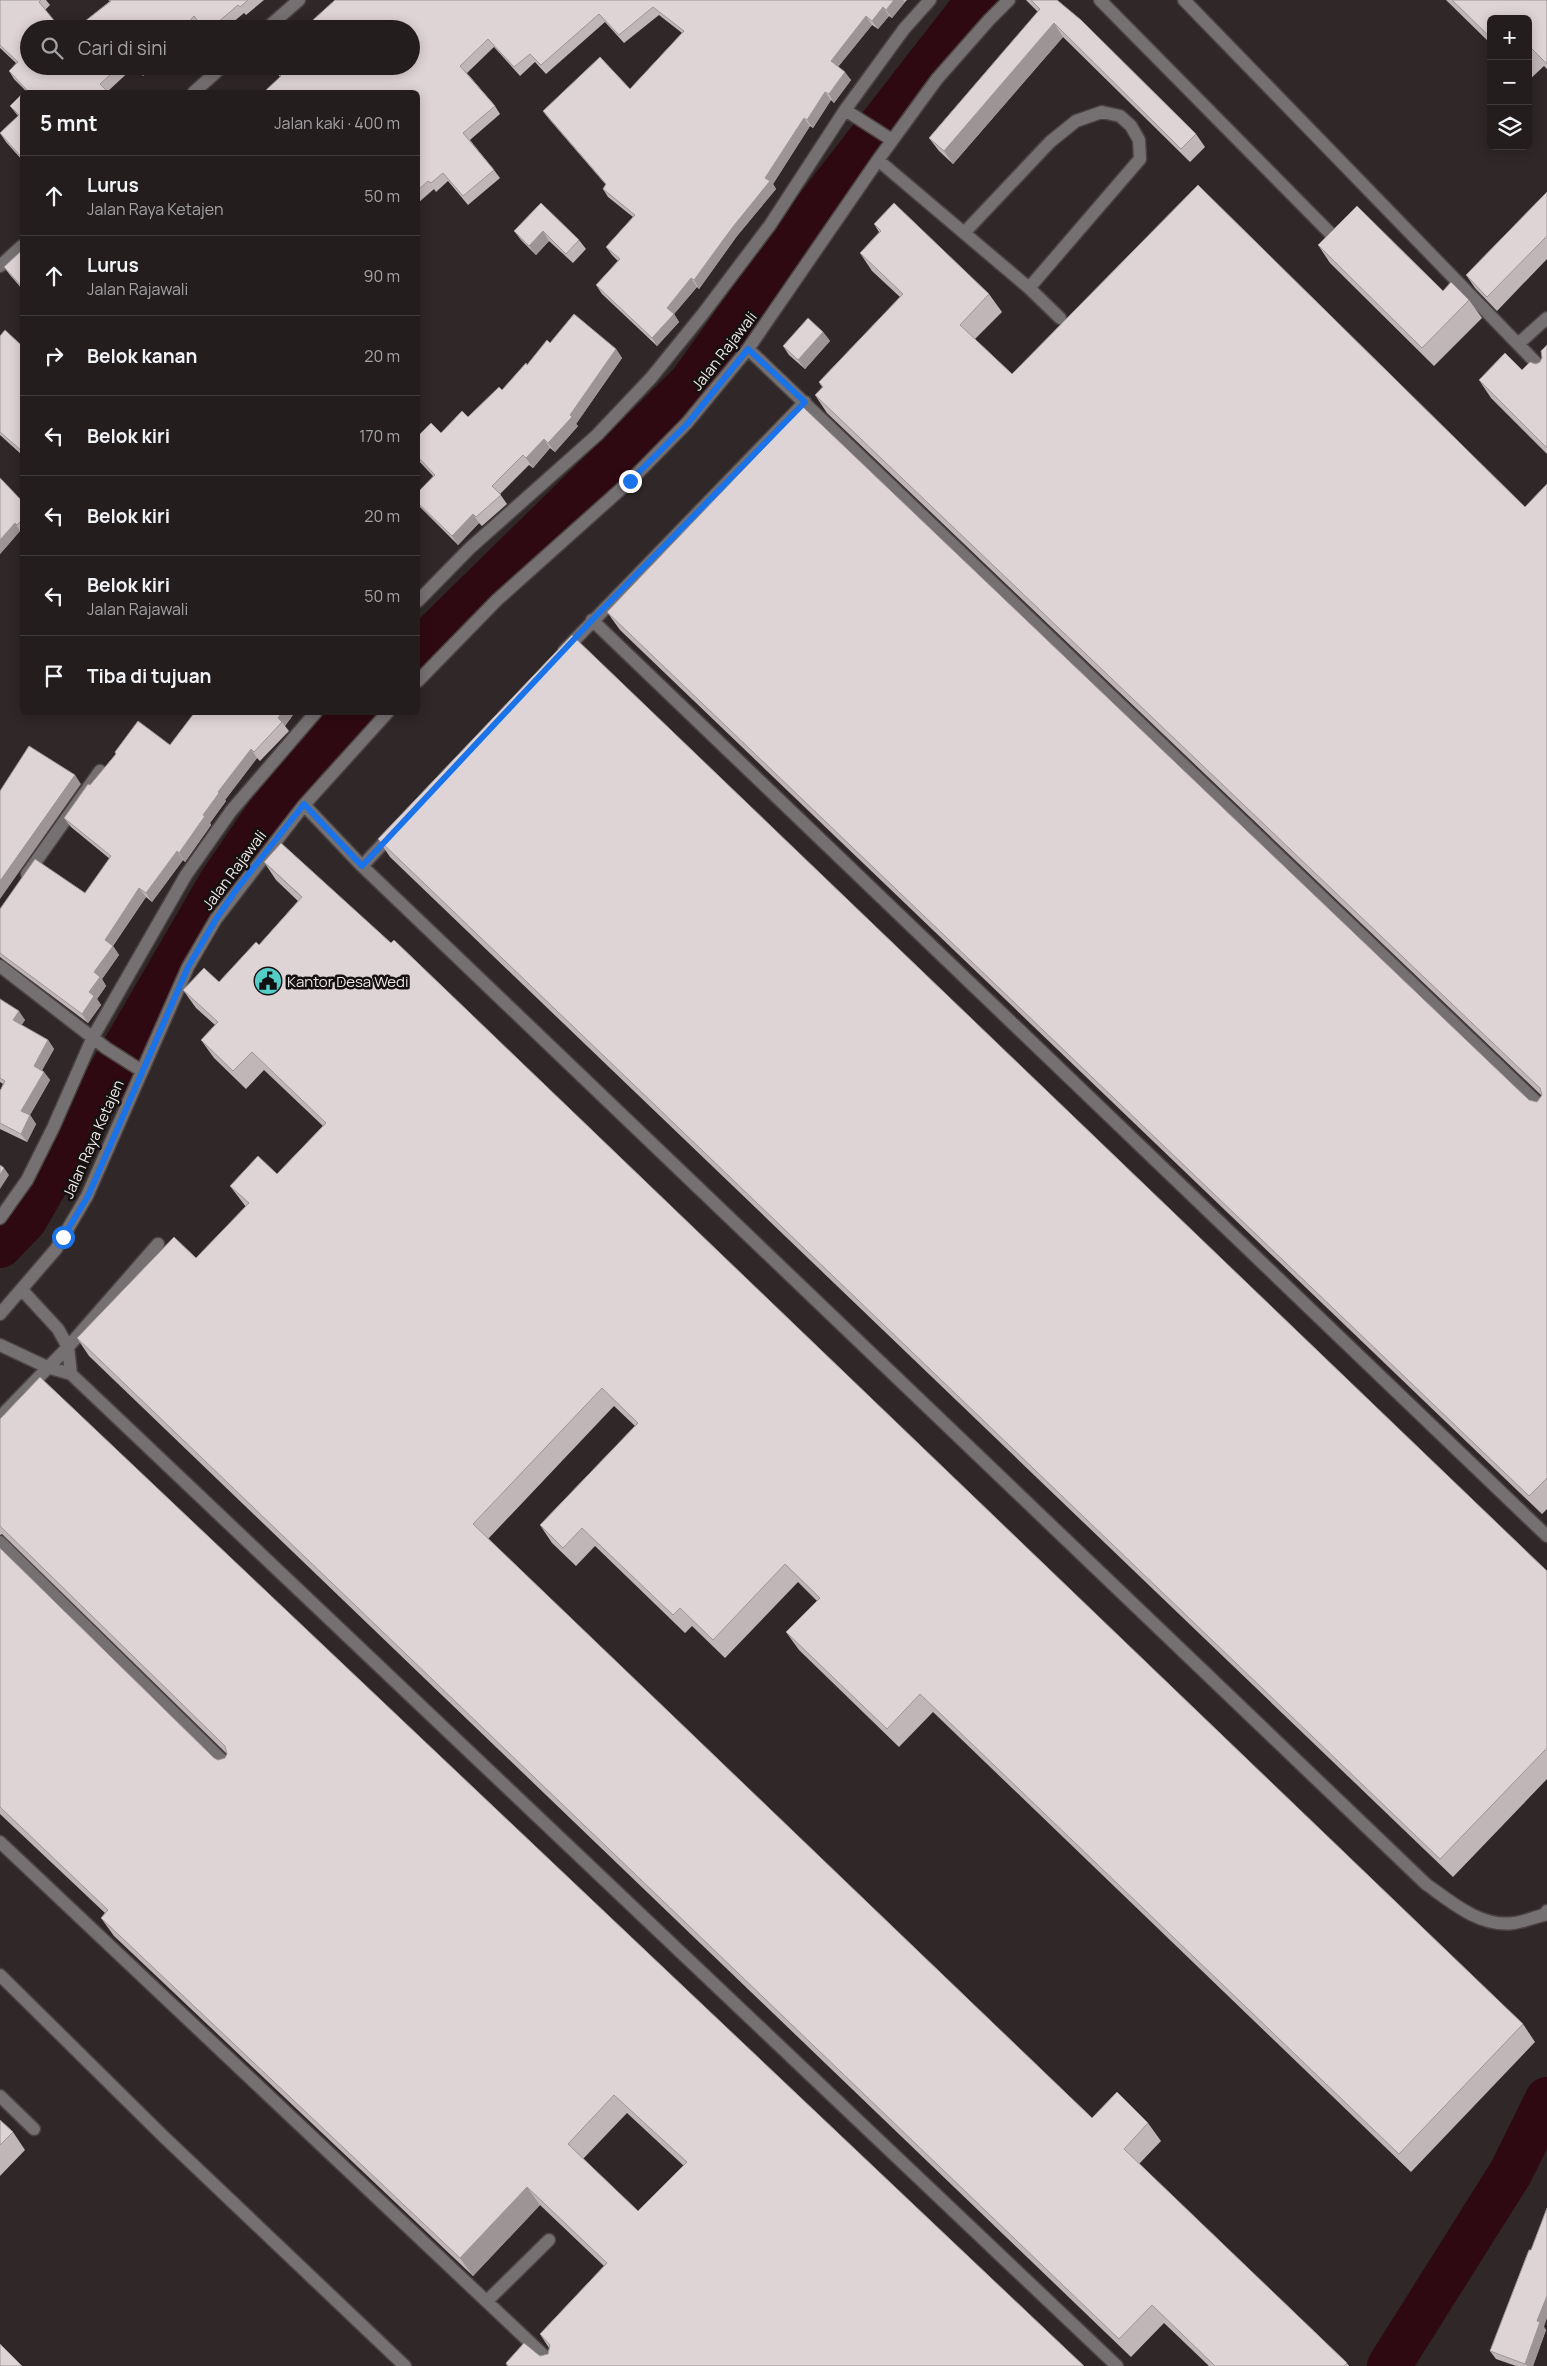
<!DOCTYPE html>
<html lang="id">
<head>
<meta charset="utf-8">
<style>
	:root { --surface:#231d1e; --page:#2f2a2b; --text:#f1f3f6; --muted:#a3a2a4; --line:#403b3c }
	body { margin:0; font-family:Manrope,sans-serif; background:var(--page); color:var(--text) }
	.controls { position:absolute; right:15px; top:15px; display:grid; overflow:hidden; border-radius:8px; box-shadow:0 2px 12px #0003 }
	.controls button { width:45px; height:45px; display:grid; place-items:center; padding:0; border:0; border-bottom:1px solid var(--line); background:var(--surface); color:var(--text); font:25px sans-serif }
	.stop { position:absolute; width:15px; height:15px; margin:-11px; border:4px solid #1a73e8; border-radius:50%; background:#fff }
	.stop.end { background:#1a73e8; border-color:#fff; box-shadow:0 1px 5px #0008 }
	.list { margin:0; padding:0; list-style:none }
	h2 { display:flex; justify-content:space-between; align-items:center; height:65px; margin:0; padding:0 20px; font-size:21px }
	h2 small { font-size:16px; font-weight:400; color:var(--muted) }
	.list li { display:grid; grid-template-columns:32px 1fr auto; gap:15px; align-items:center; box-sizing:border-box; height:80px; padding:0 20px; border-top:1px solid var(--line) }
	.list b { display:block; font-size:19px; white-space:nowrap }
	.list p { margin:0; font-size:16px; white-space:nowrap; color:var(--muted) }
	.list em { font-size:16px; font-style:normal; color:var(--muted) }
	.icon { flex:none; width:28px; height:28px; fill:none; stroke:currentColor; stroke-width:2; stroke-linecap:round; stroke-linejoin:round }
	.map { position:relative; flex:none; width:1547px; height:2366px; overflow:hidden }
	.search { position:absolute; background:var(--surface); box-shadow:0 2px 12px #0003; left:20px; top:20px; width:400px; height:55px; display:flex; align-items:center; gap:12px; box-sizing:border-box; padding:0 18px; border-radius:28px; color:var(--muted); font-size:19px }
	.panel { position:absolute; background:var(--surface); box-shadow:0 2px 12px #0003; left:20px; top:90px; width:400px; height:625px; border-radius:8px }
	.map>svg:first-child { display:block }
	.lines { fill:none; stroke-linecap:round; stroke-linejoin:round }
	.river { stroke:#2f0911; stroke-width:44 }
	.minor-casing { stroke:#4a4243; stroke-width:15 }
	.minor { stroke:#757071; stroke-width:12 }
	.wall { fill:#c0b6b7; fill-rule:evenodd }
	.shaded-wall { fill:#9c9495 }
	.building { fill:#dfd4d5; stroke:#9c9495; fill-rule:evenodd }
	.route { stroke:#1a73e8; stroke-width:6 }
	.labels { text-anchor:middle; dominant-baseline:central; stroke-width:5; stroke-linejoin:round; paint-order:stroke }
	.street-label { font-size:15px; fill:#efe9ea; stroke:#151111 }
	.poi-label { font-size:15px; fill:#efe9ea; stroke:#151111; text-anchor:start }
</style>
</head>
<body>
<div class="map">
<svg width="1547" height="2366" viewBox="0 0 1547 2366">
	<rect width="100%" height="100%" fill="#2f2728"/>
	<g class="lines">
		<path class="river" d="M418,651L690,384L817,207L978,0
			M0,1246L25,1220L219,885L305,759L354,712
			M1389,2366L1511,2172L1547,2099"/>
		<defs>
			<path id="minor" d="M1100,0L1331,234
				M1184,0L1547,374
				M266,29L299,0
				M194,92L223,66
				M845,110L892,140
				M878,160L1029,288L1060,318
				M964,233L1050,142L1076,121L1102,112L1120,116L1131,126L1139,140L1140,159L1029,288
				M0,266L22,246
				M1518,344L1547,318
				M748,349L1547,1112
				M418,601L470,548L597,435L651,378L702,315L770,225L845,110L904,29L930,0
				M592,620L1547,1536
				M564,651L805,402
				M418,681L497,600L630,481L687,423L748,349L878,160L937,79L989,20L1009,0
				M304,805L362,866L1426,1884C1451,1902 1481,1928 1514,1923C1524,1922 1534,1917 1544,1915L1547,1911
				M362,866L393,833
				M27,874L100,771
				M0,966L106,1048L142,1071
				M0,1218L27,1180L53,1128L93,1037L186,875L231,811L316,712
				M22,1290L58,1329L68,1347L71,1374
				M0,1314L56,1249L87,1196L188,967L216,919L304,805L388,712
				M0,1345L47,1367L71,1374L1117,2366
				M0,1417L68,1347L158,1244
				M0,1542L232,1770
				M0,1842L555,2366
				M0,1975L163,2136L405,2366
				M0,2096L34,2129
				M487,2301L549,2240"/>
		</defs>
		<use href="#minor" class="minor-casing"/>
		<use href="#minor" class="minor"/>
	</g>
	<path class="wall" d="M0,0H46L50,5L45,10L29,66H152L143,76L134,67L107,92L26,91L14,79L9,71L16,63L0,48Z
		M108,0H264L246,15L244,13L225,29H203L200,24L195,29H75L110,1Z
		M335,0H907L905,2L892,18L889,16L878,29L872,25L838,67L851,80L834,103L831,100L813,128L810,126L773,184L776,189L737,236L699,289L697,287L674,314L679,322L657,346L602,294L596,285L618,261L612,255L606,247L633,217L608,197L603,189L606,185L549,119L543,111L630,89L682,33L659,15L624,43L605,22L546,74L535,62L520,76L494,47L467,73L495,106L500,114L470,140L494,170L500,178L468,205L448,181L436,192L434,189L418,203V92L280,77L272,66H411Z
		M1026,0H1057L1196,134L1205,147L1190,162L1063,37L953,164L939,151L929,138L1038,12Z
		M1446,0H1547V69L1544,66L1528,81V19H1491V44Z
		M22,94V160L6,142L0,133L18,116L10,106Z
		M1547,192V259L1497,311L1475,288L1466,275Z
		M541,203L579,240L586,249L573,263L549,241L536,255L521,240L514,231Z
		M874,224L989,294L1002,312L975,339L1012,374L1525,507L1547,484V1509L1542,1514L620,630L607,612L1529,1100L1537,1102L1542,1096L827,413L815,395L822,387L819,382L900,297L872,271L860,253L879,232Z
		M1318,245L1469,300L1482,318L1434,366L1330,263Z
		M22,252V289L10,275L4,267Z
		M823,332L830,341L805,369L789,355L783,346Z
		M0,336L21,345L22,343V455L0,435Z
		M550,343L616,349L622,358L576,424L578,426L555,452L550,448L533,468L529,465L500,494L507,504L482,526L479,523L458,545L418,505V492L433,476L418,460V436L441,433L468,417L502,390Z
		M1547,345V454L1491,398L1479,380L1522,370L1540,362L1542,358Z
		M0,478L22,501V533L20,531L0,554Z
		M195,712H295L285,726L289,731L260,761L257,758L225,800L226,801L210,823L211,825L185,862L183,860L152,902L146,897L113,946L119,955L102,979L106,986L97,999L101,1005L88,1023L0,957V909L85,893L110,859L71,827L64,818L116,754L115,752L170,745Z
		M378,839L1547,1571V1779L1453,1877L390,857Z
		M264,862L1523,2024L1535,2042L1411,2172L933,1712L899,1747L799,1650L786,1632L817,1601L798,1582L725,1658L692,1626L685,1633L595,1546L576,1566L552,1543L540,1525L635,1426L614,1406L488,1539L1092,2118L1148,2123L1161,2141L1139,2164L1347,2363L1349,2366H1209L1164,2323L1131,2357L89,1356L77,1338L196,1258L246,1207L243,1203L230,1186L277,1174L323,1126L264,1070L246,1089L214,1058L201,1040L215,1025L196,1008L183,990L219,982L259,945L298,901L276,880Z
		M0,1000L25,1020L21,1025L48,1040L54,1049L42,1070L50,1080L30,1115L36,1124L27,1142L0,1129V1091L3,1084L0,1082Z
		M0,1419L1084,2366H507L506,2363L548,2354L549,2348L540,2334L604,2266L540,2205L473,2276L114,1936L101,1918L105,1913L0,1814V1548L214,1758L218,1760L225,1758L227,1754L2,1534L0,1535ZM627,2113L684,2166L638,2211L583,2159Z
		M0,2120L13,2132L25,2150L0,2176Z
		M1544,2327L1546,2330L1533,2366H1516L1496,2359L1490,2351Z"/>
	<path class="shaded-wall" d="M894,0H903L905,2L892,18L886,10Z
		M883,7L889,16L878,29L872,21Z
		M866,16L872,25L836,69L831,61Z
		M1054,23L1063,37L953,164L944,151Z
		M845,72L851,80L834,103L829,94Z
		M825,92L831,100L813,128L807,120Z
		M804,118L810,126L773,184L776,189L737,236L699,289L694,280L765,178Z
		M543,231L549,241L536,255L529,246Z
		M691,278L697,287L674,314L679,322L657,346L652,338L667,308Z
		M823,332L830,341L805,369L798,360Z
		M616,349L622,358L576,424L578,426L555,452L548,443L570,415Z
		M544,439L550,448L533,468L526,458Z
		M473,514L479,523L458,545L452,536Z
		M15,523L20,531L0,554V540Z
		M282,712H295L285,726L282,722L278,718Z
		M251,749L257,758L225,800L226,801L210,823L211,825L185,862L179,853L218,792Z
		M75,775L81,784L0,899V881Z
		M177,851L183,860L152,902L146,893Z
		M139,888L146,897L111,948L105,940Z
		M113,946L119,955L102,979L106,986L97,999L101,1005L88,1023L82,1014L89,992L94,972Z
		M19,1011L25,1020L19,1029L13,1020Z
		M48,1040L54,1049L40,1074L34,1066Z
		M44,1072L50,1080L27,1120L21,1111Z
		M30,1115L36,1124L27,1142L21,1134Z
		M4,1168L9,1175L0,1189V1175Z
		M527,2187L540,2205L473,2276L460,2258Z
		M1547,2296V2318L1544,2327L1546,2330L1533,2366H1527L1525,2364L1537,2321Z"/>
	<path class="building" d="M0,0H41L39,2L61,29H29V66H120L100,84L108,92H24L27,90L9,71L18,62L0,45Z
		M110,0H248L240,7L238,5L210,29H204L194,16L182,29L176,28L175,29H75L111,1Z
		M335,0H894L886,10L883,7L872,21L866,16L831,61L845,72L829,94L825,92L807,120L804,118L765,178L770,181L732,228L694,280L691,278L667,308L674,314L652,338L596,285L620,259L606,247L635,215L603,189L606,184L543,111L600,57L630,89L684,31L653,7L619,35L599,14L541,65L530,54L514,67L488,39L460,66L495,106L463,133L494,170L463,196L443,173L431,183L428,181L418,190V92H264L281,76L272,66H411V29H303Z
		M1031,0H1057L1081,20L1196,134L1181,149L1054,23L944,151L929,138L1040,9Z
		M1452,0H1547V64L1531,48L1528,51V19H1491V38Z
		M22,94V158L0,133L19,115L10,106Z
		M1198,185L1525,507L1547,484V1478L1529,1496L607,612L803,407L1529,1100L1537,1102L1542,1095L1540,1088L815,395L823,387L819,382L903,294L860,253L881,231L874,224L894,203L989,294L960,325L1012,374Z
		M1547,192V236L1487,297L1466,275Z
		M541,203L579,240L566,254L543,231L529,246L514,231Z
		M1357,206L1443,291L1451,282L1469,300L1422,348L1318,245Z
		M21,251L22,252V287L4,267Z
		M574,314L616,349L570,415L572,417L548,443L544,439L526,458L523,455L492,486L501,495L476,517L473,514L452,536L418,503V492L435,475L418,457V436L431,423L441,433L462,411L468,417L499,387L502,390L526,363L527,365L547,340L550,343Z
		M808,318L823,332L798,360L783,346Z
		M5,330L21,345L22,343V451L0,432V336Z
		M1547,345V448L1479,380L1505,353L1522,370L1530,362L1536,364L1540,362L1542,358L1541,351Z
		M0,478L22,501V520L17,525L15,523L0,540Z
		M572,635L1547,1571V1748L1440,1859L378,839Z
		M195,712H282L278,718L282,722L254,752L251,749L218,792L219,793L203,815L205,816L179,853L177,851L146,893L139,888L105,940L113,946L94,972L100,977L89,992L94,996L82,1014L0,953V909L35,859L85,893L111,856L64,818L88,784L90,785L116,754L115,752L138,721L170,745Z
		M29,746L75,775L0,881V791Z
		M281,843L391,943L394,940L1523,2024L1399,2154L920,1694L887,1729L786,1632L820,1598L785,1564L713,1640L680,1608L673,1615L582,1528L563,1548L540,1525L638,1423L602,1388L473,1524L1092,2118L1117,2092L1148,2123L1124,2149L1347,2363L1344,2366H1215L1152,2305L1119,2339L77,1338L174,1237L196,1258L249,1203L230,1186L258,1156L277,1174L326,1123L252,1052L233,1071L201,1040L218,1022L183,990L204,968L219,982L256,942L259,945L302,897L264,862Z
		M0,999L19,1011L13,1020L48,1040L34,1066L44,1072L21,1111L30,1115L21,1134L0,1123V1091L5,1081L0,1078Z
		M0,1165L4,1168L0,1175Z
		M40,1377L1084,2366H508L506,2363L524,2343L540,2356L548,2354L550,2345L540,2334L607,2263L527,2187L460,2258L101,1918L108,1910L0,1807V1548L214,1758L218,1760L225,1758L227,1754L225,1746L0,1526V1419ZM614,2095L687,2162L638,2211L568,2144Z
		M0,2120L13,2132L0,2145Z
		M1547,2208V2296L1537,2321L1540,2322L1525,2364L1490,2351L1529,2250H1531Z
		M0,2344L22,2366H0Z"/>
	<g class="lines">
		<path class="route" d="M63,1237L88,1196L188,967L216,919L236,890L304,804L362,866L592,620L805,402L748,349L688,423L630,481"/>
	</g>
	<defs>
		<symbol id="civic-disc" viewBox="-11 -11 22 22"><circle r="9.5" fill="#54cdc8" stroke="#151111"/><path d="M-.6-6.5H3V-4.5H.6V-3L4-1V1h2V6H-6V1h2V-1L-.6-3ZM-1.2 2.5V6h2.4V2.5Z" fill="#111"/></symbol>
	</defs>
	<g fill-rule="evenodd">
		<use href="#civic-disc" x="252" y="965" width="32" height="32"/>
	</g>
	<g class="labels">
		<g class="street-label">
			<text transform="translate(724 351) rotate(-52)">Jalan Rajawali</text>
			<text transform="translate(234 870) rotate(-53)">Jalan Rajawali</text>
			<text transform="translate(93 1139) rotate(-66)">Jalan Raya Ketajen</text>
		</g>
		<g class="poi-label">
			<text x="287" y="981">Kantor Desa Wedi</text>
		</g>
	</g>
</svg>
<div class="controls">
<button>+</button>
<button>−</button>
<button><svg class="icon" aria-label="layers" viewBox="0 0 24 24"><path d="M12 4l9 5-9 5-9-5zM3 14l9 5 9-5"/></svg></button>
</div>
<div class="stop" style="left:63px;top:1237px"></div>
<div class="stop end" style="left:630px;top:481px"></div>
<div class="search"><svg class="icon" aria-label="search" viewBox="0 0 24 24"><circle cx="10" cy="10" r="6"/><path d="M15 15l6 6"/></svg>Cari di sini</div>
<section class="panel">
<h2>5 mnt<small>Jalan kaki · 400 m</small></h2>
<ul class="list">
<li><svg class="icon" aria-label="ahead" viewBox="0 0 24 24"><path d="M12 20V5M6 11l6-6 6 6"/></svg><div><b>Lurus</b><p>Jalan Raya Ketajen</p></div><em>50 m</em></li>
<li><svg class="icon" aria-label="ahead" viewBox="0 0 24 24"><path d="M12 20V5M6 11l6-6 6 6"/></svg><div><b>Lurus</b><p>Jalan Rajawali</p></div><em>90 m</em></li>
<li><svg class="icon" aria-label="right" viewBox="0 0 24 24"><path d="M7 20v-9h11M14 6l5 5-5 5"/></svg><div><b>Belok kanan</b></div><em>20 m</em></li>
<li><svg class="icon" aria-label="left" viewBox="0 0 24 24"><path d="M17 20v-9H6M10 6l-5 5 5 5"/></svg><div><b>Belok kiri</b></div><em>170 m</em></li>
<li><svg class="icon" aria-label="left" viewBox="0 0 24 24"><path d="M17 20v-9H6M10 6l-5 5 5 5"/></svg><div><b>Belok kiri</b></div><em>20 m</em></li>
<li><svg class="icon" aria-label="left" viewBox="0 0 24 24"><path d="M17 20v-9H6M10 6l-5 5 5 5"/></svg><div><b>Belok kiri</b><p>Jalan Rajawali</p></div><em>50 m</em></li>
<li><svg class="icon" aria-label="arrive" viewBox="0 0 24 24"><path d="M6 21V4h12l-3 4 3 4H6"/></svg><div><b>Tiba di tujuan</b></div></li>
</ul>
</section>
</div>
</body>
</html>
